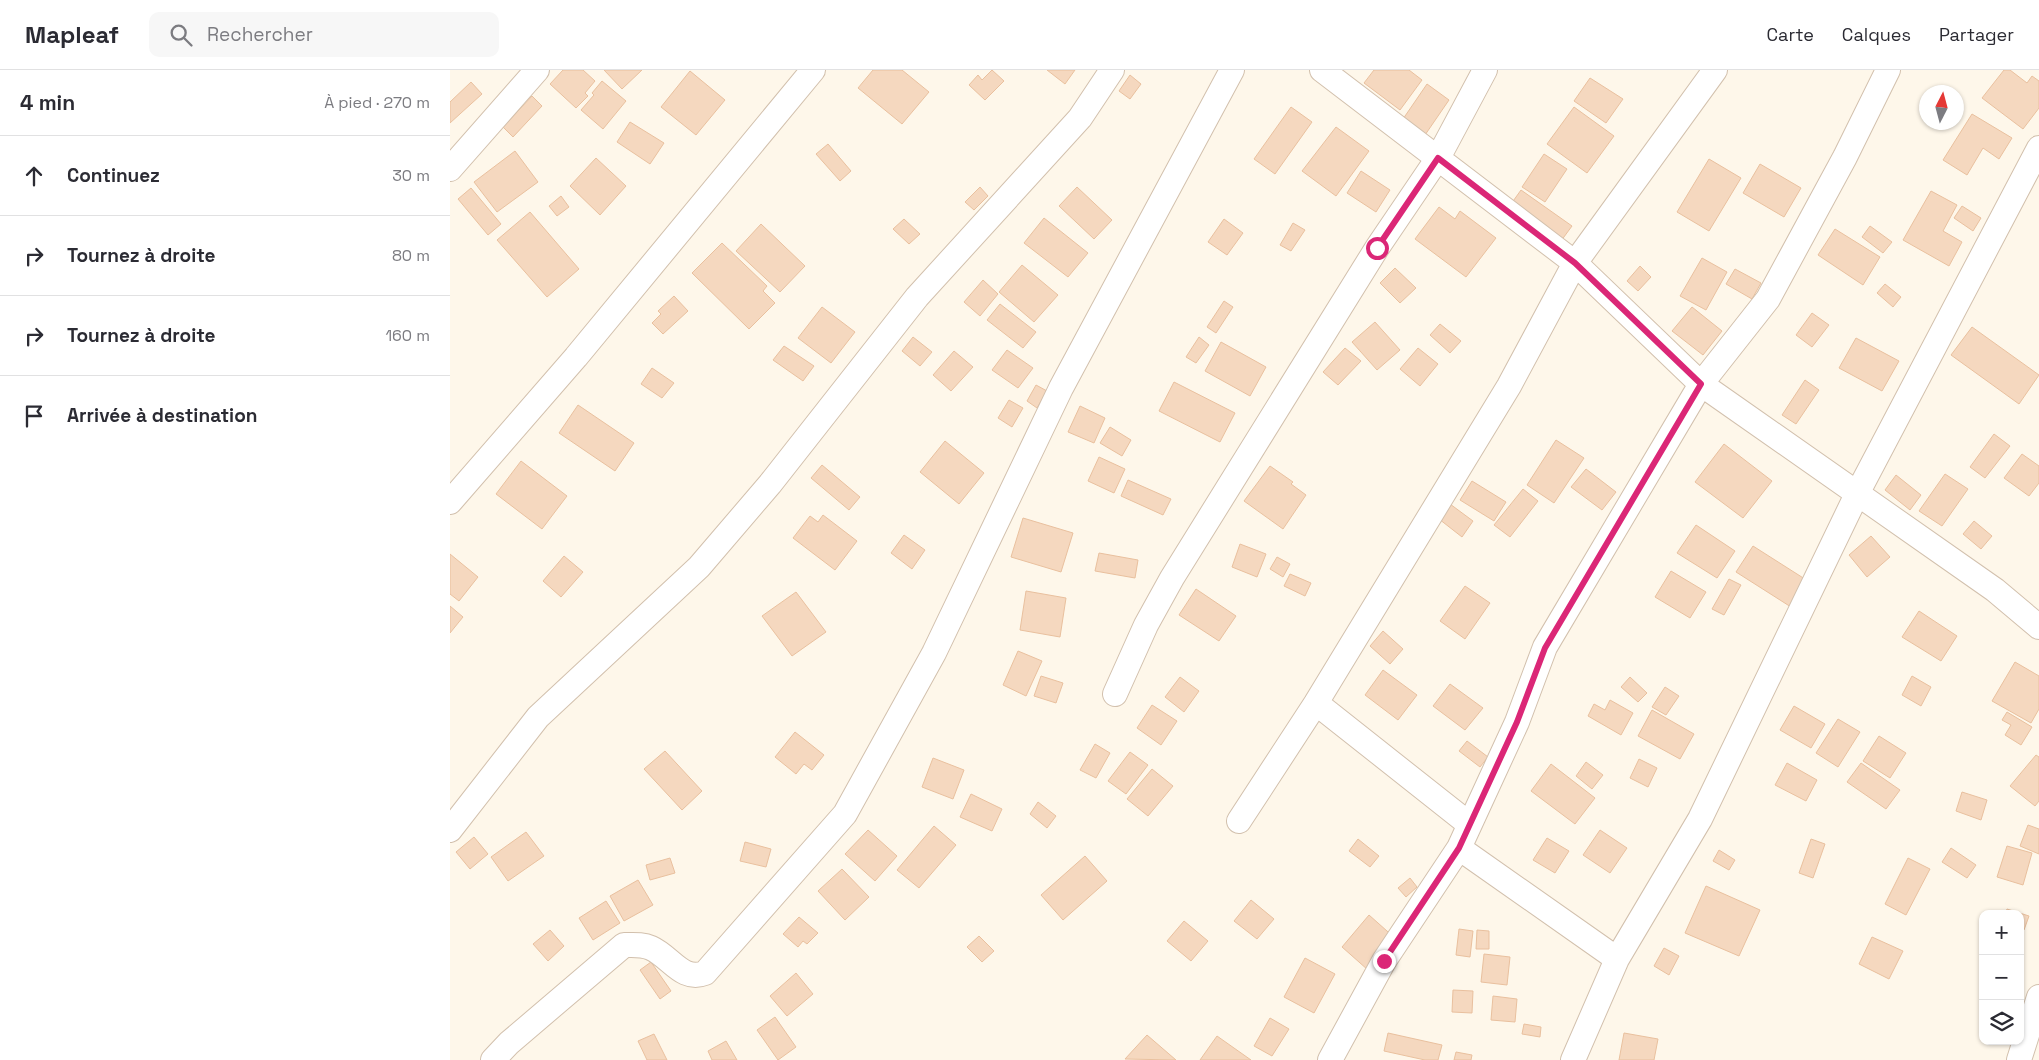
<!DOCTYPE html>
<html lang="fr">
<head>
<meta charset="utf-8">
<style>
	:root { --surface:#fff; --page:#f7f7f7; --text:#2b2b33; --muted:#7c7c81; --line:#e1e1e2 }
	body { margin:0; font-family:"Space Grotesk",sans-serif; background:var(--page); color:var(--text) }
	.controls { position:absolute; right:15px; bottom:15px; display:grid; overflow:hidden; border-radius:10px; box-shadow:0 1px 4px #0004 }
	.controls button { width:45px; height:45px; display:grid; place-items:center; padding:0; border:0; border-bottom:1px solid var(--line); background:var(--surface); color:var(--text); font:25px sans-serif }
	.compass { position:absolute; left:1469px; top:15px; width:45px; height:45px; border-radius:50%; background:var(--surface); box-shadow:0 1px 4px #0004; rotate:6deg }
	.stop { position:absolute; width:15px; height:15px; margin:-11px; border:4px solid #db2777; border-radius:50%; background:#fff }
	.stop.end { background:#db2777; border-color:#fff; box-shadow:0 1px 5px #0008 }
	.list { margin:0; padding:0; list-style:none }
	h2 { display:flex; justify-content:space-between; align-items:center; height:65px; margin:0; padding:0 20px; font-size:21px }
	h2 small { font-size:16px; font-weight:400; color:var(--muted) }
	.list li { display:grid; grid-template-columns:32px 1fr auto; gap:15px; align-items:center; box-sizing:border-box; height:80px; padding:0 20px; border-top:1px solid var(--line) }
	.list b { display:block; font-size:19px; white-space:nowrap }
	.list em { font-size:16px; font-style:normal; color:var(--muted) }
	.icon { flex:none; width:28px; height:28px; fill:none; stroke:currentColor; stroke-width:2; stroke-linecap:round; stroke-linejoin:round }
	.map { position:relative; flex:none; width:1589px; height:990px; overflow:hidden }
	header { display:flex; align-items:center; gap:30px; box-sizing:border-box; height:70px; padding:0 25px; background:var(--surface); border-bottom:1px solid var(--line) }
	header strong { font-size:24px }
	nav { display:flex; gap:28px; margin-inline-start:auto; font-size:18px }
	.search { width:350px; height:45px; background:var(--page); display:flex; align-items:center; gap:12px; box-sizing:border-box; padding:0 18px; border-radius:10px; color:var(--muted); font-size:19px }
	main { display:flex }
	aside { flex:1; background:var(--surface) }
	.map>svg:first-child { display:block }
	.building { fill:#f5d8bf; stroke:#e9c09e }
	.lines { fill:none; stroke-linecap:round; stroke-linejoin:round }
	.minor-casing { stroke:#d2c0ad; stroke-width:26 }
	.minor { stroke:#fff; stroke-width:24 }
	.route { stroke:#db2777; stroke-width:6 }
</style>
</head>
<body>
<header>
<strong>Mapleaf</strong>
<div class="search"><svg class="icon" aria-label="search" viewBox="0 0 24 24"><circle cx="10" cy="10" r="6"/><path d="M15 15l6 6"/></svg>Rechercher</div>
<nav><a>Carte</a><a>Calques</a><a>Partager</a></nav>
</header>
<main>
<aside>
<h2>4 min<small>À pied · 270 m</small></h2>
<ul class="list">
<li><svg class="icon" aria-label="ahead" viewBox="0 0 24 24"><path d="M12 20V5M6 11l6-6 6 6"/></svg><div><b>Continuez</b></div><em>30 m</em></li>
<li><svg class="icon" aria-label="right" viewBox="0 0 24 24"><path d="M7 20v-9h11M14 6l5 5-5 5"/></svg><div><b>Tournez à droite</b></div><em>80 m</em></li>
<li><svg class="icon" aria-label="right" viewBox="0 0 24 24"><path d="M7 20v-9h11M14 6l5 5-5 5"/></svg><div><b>Tournez à droite</b></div><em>160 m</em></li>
<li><svg class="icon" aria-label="arrive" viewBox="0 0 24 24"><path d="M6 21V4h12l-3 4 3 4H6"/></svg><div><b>Arrivée à destination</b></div></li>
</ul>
</aside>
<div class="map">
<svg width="1589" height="990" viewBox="0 0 1589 990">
	<rect width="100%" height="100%" fill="#fef7ea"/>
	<path class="building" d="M113,0H133L145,11L135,23L138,26L126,38L100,14Z
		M154,0H192L172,19Z
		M423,0H452L479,22L452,54L408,18Z
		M542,0L554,11L535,30L519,15L528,5L532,10Z
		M597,0H625L615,14Z
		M924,0H959L972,10L950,40L914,13Z
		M1554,0H1560L1577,13L1582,6L1589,11V38L1573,59L1532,28Z
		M240,1L275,30L246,65L211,37Z
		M680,5L691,14L680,29L669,21Z
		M1140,8L1173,29L1156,53L1124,31Z
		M152,11L176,31L153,59L131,40L144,25L142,23Z
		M21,12L32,24L0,53V32Z
		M977,14L999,30L975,65L953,49Z
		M82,26L92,36L63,67L53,57Z
		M841,37L862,52L825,104L804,89Z
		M1124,37L1164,66L1137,103L1097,74Z
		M1522,44L1562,68L1549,89L1533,78L1517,105L1493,90Z
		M180,52L214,73L200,94L167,72Z
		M886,57L919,81L886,126L852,101Z
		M378,74L401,101L390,111L366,84Z
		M65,81L88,112L47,142L24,112Z
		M1094,84L1117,99L1095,132L1072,117Z
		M146,88L176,116L150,145L120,116Z
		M1259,89L1291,108L1259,161L1227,142Z
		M1310,94L1351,118L1334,147L1293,123Z
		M911,101L940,120L926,142L897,123Z
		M530,117L538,126L524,140L515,132Z
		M627,117L662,150L644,169L609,136Z
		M21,118L51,154L38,165L8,129Z
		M1071,120L1122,156L1111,171L1061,134Z
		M1481,121L1507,135L1493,161L1512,172L1499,196L1453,170Z
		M111,126L119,137L107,146L99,136Z
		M1512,136L1531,148L1523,161L1504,148Z
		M989,137L1005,149L1010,141L1046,168L1016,207L965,169Z
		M80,142L129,199L97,227L47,170Z
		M594,148L638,183L618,207L574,173Z
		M454,149L470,164L459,174L443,159Z
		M774,149L793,163L777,185L758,172Z
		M843,153L855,160L841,181L830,175Z
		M311,154L355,196L330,222L286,181Z
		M1420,156L1442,172L1433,183L1412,167Z
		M1385,159L1430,187L1413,215L1368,185Z
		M272,173L317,216L313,221L325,233L299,259L242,203Z
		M1252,188L1277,202L1256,240L1230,226Z
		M572,195L608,225L584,252L549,222Z
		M1190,196L1201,207L1188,221L1177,211Z
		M945,198L966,218L950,233L930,213Z
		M1285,199L1311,213L1302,229L1276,214Z
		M533,210L548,224L530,246L514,232Z
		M1435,214L1451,227L1443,237L1427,223Z
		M224,226L238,241L213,264L202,253L211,244L208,241Z
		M774,231L783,237L766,263L757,257Z
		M550,234L586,262L573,278L537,250Z
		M372,237L405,262L381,293L348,268Z
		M1242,237L1272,261L1253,285L1222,261Z
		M1362,243L1379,255L1362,277L1346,265Z
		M925,252L950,280L927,300L902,272Z
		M990,254L1011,271L1000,283L980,265Z
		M1522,257L1589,305L1569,334L1501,285Z
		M463,267L482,282L470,296L452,281Z
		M749,267L759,275L746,293L736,287Z
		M1406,268L1449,291L1432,321L1389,298Z
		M771,272L816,297L800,326L755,301Z
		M334,276L364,296L353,311L323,290Z
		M895,278L911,291L888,315L873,302Z
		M968,278L988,294L970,316L950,299Z
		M557,280L583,298L568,318L542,300Z
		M504,281L523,297L501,321L483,305Z
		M202,298L224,313L212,328L191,314Z
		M1355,310L1369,320L1346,354L1332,345Z
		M724,312L785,343L770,372L709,341Z
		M586,315L597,321L587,338L577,331Z
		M559,330L573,338L562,357L548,348Z
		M128,335L184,373L165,401L109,363Z
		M630,336L655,348L644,373L618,362Z
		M660,357L681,370L672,386L650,373Z
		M1544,364L1560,376L1535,408L1520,397Z
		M1106,370L1134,388L1104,433L1077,415Z
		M495,371L534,403L509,434L470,402Z
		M1274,374L1322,411L1293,448L1245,412Z
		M1572,384L1589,396V413L1579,426L1554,408Z
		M649,387L675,399L664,423L638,411Z
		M71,391L117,426L92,459L46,424Z
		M372,395L410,427L399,440L361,408Z
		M820,396L843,412L841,414L856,425L833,459L794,431Z
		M1136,399L1166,422L1152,440L1121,417Z
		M1495,404L1518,419L1492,456L1469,441Z
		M1446,405L1471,425L1460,440L1435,420Z
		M678,410L721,429L713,445L671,426Z
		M1022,411L1056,432L1044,451L1010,430Z
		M1073,419L1088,431L1060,467L1044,455Z
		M1000,434L1023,451L1012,467L989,449Z
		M373,445L407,471L385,500L343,468L360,446L368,452Z
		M573,448L623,463L611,502L561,487Z
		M1524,451L1542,466L1531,479L1513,464Z
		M1246,455L1285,481L1267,508L1227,483Z
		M454,465L475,480L462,499L441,483Z
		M1421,466L1440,487L1417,507L1399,485Z
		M790,474L816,484L807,507L782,497Z
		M1303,476L1358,511L1341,537L1286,502Z
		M649,483L688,490L685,508L645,501Z
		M0,484L28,507L9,531L0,524Z
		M114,486L133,502L111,527L93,511Z
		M827,487L840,494L833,507L820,499Z
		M1221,501L1256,522L1240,548L1205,527Z
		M840,504L861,513L855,526L834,516Z
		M1279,509L1291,515L1274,545L1262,539Z
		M1015,516L1040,533L1015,569L990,551Z
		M746,519L786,546L769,571L729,545Z
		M576,521L616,528L610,567L570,560Z
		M346,522L376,562L342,586L312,546Z
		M0,536L13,547L0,563Z
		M1469,541L1507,566L1491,591L1452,567Z
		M933,561L953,579L940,594L920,576Z
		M568,581L592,591L576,626L553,615Z
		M1565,592L1589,606V639L1581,653L1542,631Z
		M933,600L967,625L948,650L915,625Z
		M591,606L613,613L606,633L584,626Z
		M1462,606L1481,617L1471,636L1452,625Z
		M730,607L749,621L734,642L715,627Z
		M1180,607L1197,623L1188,632L1171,617Z
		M1000,614L1033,638L1015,660L983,636Z
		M1215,617L1229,626L1216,645L1202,637Z
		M1160,630L1183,643L1171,665L1138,646L1144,634L1155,640Z
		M702,635L727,651L711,675L687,658Z
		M1344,636L1375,654L1361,678L1330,660Z
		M1202,640L1244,664L1230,689L1188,666Z
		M1557,642L1582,657L1571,675L1555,665L1561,655L1552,650Z
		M1388,649L1410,662L1388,697L1366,683Z
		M345,662L374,685L362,700L354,694L346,704L325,687Z
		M1429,666L1456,683L1440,708L1413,691Z
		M1017,671L1038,687L1030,697L1009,681Z
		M645,674L660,683L646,708L630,700Z
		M215,681L252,721L232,740L194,699Z
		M680,682L698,695L676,724L658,711Z
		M1586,685L1589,687V731L1585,736L1560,716Z
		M483,688L514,700L503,729L472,717Z
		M1189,689L1207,698L1198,717L1180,708Z
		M1136,692L1153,705L1142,719L1126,706Z
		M1337,693L1367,710L1356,731L1325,715Z
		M1411,693L1450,720L1436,739L1397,712Z
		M1101,694L1145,728L1125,754L1081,721Z
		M702,699L723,716L698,746L677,729Z
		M1512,722L1537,730L1531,750L1506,741Z
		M521,724L552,739L542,761L510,747Z
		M588,732L606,746L597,758L580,744Z
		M1578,755L1589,759V784L1570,776Z
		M484,756L506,775L469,818L447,800Z
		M418,760L447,786L425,811L395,784Z
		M1150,760L1177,778L1160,803L1133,785Z
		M76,762L94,786L58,811L41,787Z
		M24,767L38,784L20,799L6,782Z
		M1097,768L1119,781L1105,803L1083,790Z
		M908,769L929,786L920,797L899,781Z
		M1361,769L1375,774L1363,808L1349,803Z
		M295,772L321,779L316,797L290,791Z
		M1557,776L1582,783L1573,815L1547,807Z
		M1501,778L1526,795L1517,808L1492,792Z
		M1269,780L1285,790L1279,800L1263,791Z
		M635,786L657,811L613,850L591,825Z
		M220,788L225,803L200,810L196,795Z
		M1458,788L1480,799L1456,845L1435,834Z
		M392,799L419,827L395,850L368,821Z
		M960,808L967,817L956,827L948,818Z
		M188,810L203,835L174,851L160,826Z
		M1256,816L1310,840L1289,886L1235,863Z
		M801,830L824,849L807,869L784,851Z
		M156,831L170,853L143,870L129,848Z
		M1557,839L1579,846L1574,860L1570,859V844H1555Z
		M919,845L946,869L918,900L892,877Z
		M349,847L368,863L357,874L353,871L348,877L333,864Z
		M734,851L758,871L741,891L717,871Z
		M1009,859L1023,861L1020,887L1006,885Z
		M100,860L114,876L98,891L83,874Z
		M1027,860L1039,861V879H1026Z
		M529,866L544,881L532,892L517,877Z
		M1422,867L1453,881L1439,909L1409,894Z
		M1214,878L1229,886L1219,905L1204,896Z
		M1034,884L1060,887L1057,915L1031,912Z
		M855,888L885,904L864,943L834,927Z
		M201,892L221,921L210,929L190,900Z
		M346,903L363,924L337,946L320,926Z
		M1003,920L1023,921L1022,943L1002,942Z
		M1043,926L1067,929L1065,952L1041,950Z
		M325,947L346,977L328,990L307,960Z
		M820,948L839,959L822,986L804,976Z
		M1074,954L1091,957L1090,967L1072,964Z
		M938,963L992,975L988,990H975L934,981Z
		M1174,963L1208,969L1204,990H1169Z
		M204,964L217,990H197L188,971Z
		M697,965L726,990L675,989Z
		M767,966L801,990H750Z
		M276,971L287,990H262L258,981Z
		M1006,982L1022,985L1021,990H1004Z"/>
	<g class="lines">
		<defs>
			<path id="minor" d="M872,0L1125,193L1251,314L1545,520L1589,557
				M0,99L87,0
				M0,432L126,287L363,0
				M665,624L696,555L722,508L927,178L988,88L1035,0
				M866,633L1019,754
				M789,751L866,633L1059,316L1125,193L1265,0
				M0,760L88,647L249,497L320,414L467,227L630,48L662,0
				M1009,778L1167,889
				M43,990L59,973L174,875C184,875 192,874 201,878C221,887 232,912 255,903L395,744L484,583L611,318L782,0
				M880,990L934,891L1009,778L1067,652L1095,577L1251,314L1318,229L1395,87L1438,0
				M1123,990L1167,889L1250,749L1408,422L1589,78
				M1569,990L1589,927"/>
		</defs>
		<use href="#minor" class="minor-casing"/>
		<use href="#minor" class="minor"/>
	</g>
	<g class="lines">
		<path class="route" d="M927,178L988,88L1125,193L1251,314L1095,578L1067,652L1009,778L934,891"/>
	</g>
</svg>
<div class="controls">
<button>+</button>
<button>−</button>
<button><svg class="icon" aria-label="layers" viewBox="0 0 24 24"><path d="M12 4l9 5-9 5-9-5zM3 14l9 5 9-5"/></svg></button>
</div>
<svg class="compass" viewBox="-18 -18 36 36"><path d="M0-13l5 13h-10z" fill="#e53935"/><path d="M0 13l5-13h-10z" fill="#7c7c81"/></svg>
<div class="stop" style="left:927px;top:178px"></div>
<div class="stop end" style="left:934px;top:891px"></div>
</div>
</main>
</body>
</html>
